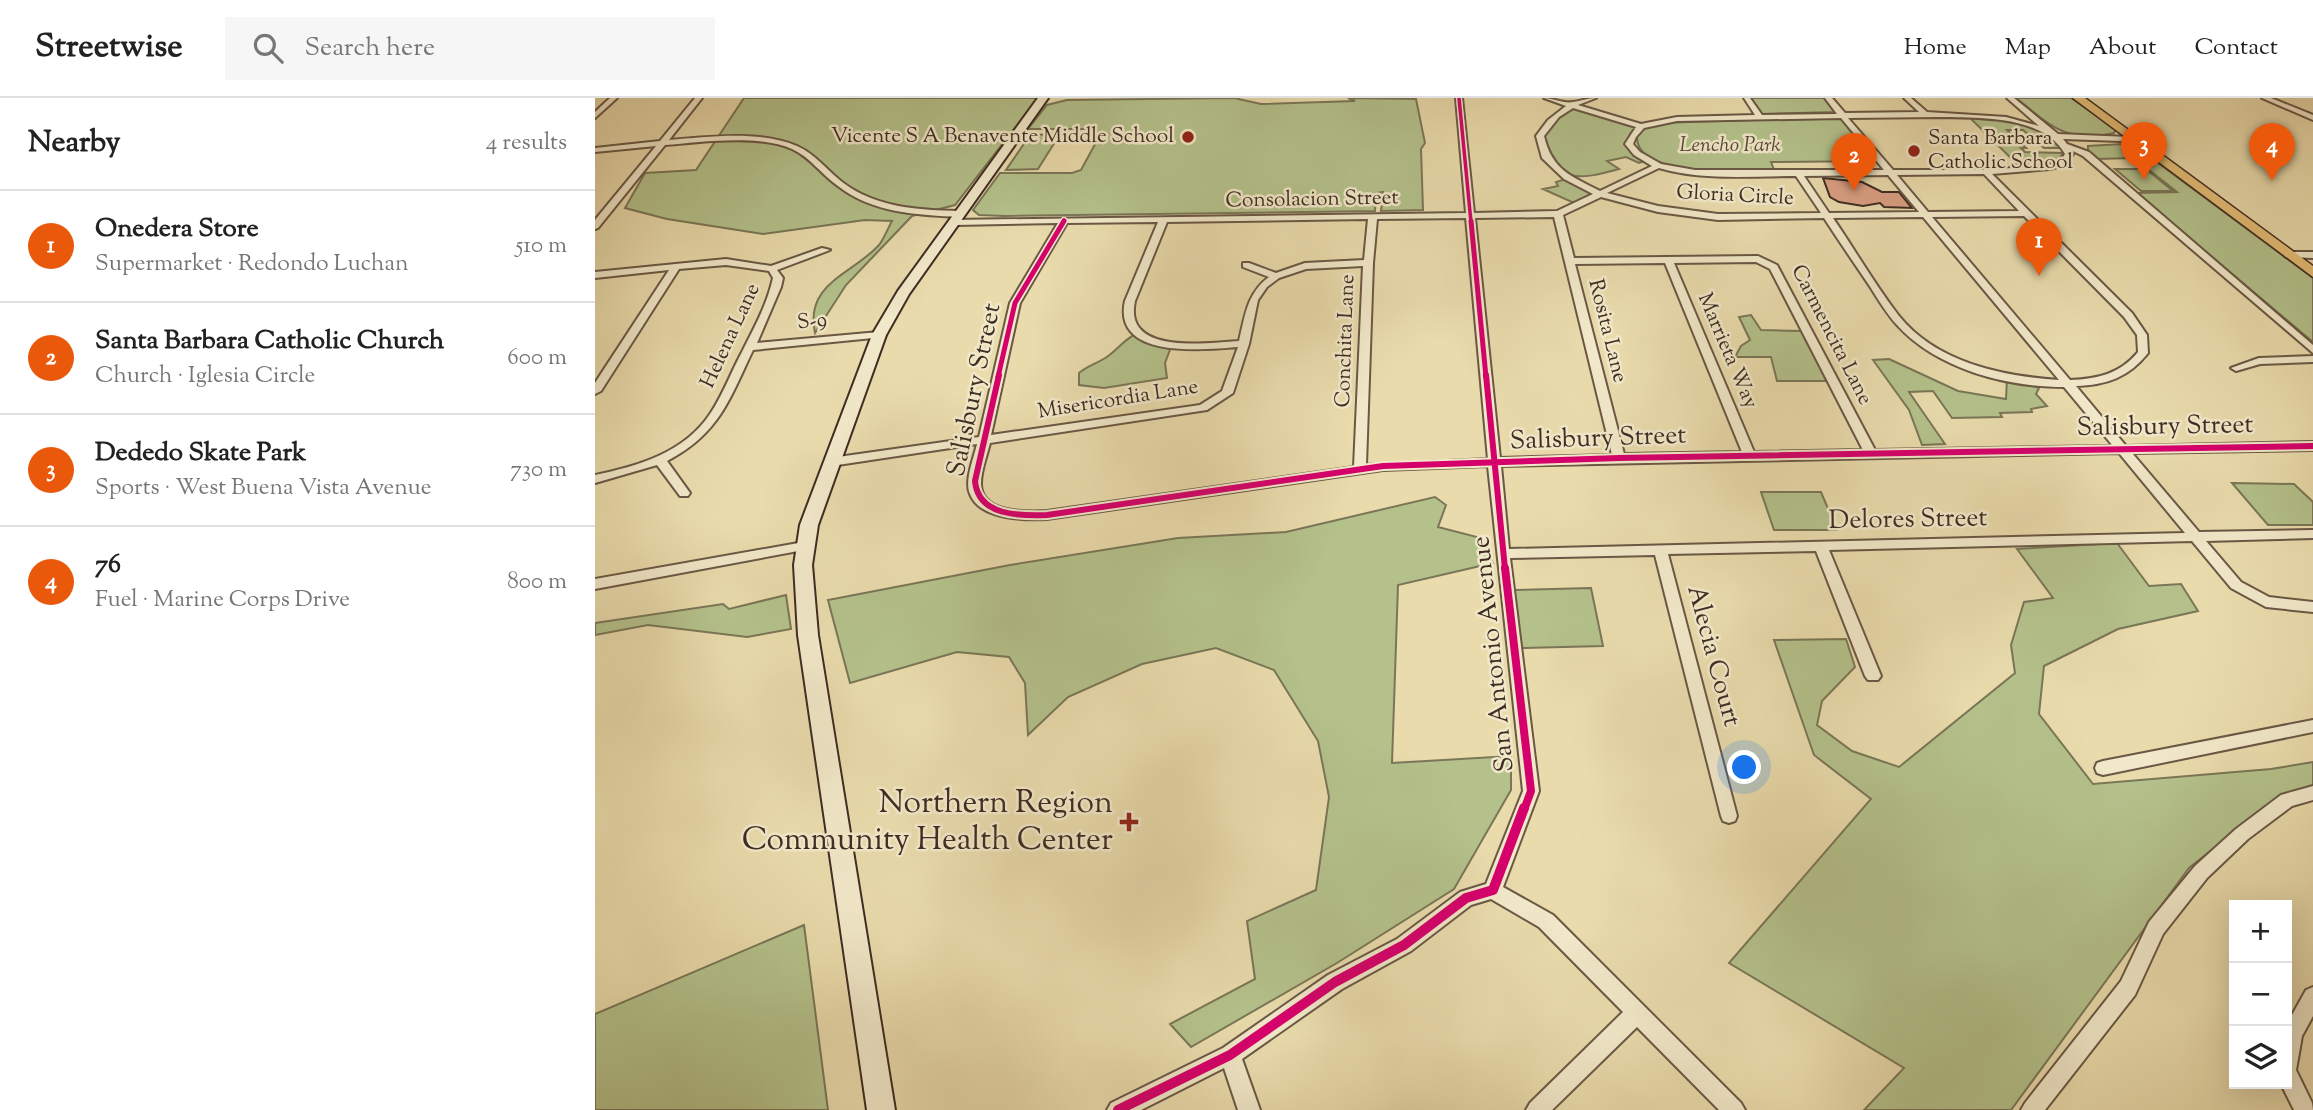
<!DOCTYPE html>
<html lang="en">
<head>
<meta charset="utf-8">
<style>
	:root { --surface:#fff; --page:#f6f6f6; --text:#222; --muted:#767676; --line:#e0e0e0; --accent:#ea580c }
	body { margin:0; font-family:"Sorts Mill Goudy",serif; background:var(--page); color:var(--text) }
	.controls { position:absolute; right:21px; bottom:21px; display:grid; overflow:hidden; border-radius:0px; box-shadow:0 7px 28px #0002 }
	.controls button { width:63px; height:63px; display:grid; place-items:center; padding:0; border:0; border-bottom:2px solid var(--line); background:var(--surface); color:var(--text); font:35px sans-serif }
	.you { position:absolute; left:1150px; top:670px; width:24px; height:24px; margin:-18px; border:5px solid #fff; border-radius:50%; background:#1a73e8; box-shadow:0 0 0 10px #1a73e833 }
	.badge { display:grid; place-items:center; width:46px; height:46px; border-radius:50%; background:var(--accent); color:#fff; font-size:23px; font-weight:700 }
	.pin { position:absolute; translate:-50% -58px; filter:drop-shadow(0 2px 4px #0008) }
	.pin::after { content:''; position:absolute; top:37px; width:24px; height:21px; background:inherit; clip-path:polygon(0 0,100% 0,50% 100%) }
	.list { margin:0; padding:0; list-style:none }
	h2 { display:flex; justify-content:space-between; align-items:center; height:91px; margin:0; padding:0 28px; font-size:30px }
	h2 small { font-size:23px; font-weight:400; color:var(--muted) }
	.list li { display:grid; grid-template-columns:46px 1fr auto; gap:21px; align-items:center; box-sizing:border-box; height:112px; padding:0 28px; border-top:2px solid var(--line) }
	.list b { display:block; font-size:26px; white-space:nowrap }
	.list p { margin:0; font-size:23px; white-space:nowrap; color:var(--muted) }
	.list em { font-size:23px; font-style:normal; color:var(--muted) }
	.icon { flex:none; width:38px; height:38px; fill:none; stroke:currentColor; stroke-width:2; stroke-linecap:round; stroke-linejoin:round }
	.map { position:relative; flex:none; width:1718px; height:1012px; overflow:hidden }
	header { display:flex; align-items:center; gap:42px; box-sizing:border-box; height:98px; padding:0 35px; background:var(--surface); border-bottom:2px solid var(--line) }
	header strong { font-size:33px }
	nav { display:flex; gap:38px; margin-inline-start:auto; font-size:24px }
	.search { width:490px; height:63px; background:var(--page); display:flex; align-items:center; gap:18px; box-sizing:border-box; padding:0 24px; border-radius:0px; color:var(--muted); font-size:26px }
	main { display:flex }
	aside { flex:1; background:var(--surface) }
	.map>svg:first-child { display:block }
	.green { fill:#b4c18b; stroke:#7a7657; stroke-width:2 }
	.building { fill:#da9f82; stroke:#3f2c23; stroke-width:2 }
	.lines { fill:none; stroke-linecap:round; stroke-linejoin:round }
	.minor-casing { stroke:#6a5845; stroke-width:4 }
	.secondary-casing { stroke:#3f2c23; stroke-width:4 }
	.primary-casing { stroke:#3f2c23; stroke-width:3 }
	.minor { fill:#f1e8c9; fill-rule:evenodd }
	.secondary { fill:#f1e8c9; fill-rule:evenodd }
	.primary { fill:#e4be76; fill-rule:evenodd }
	.cycleway-far4-casing { stroke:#f1e8c9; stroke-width:6 }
	.cycleway-far3-casing { stroke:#f1e8c9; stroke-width:8 }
	.cycleway-far2-casing { stroke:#f1e8c9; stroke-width:10 }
	.cycleway-far1-casing { stroke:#f1e8c9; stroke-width:12 }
	.cycleway-casing { stroke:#f1e8c9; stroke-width:14 }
	.cycleway-far4 { stroke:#d6006c; stroke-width:3.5 }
	.cycleway-far3 { stroke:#d6006c; stroke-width:5 }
	.cycleway-far2 { stroke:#d6006c; stroke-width:6 }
	.cycleway-far1 { stroke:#d6006c; stroke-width:8 }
	.cycleway { stroke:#d6006c; stroke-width:10 }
	.poi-dot { fill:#8f2418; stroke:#f1e8c9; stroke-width:2.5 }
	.labels { text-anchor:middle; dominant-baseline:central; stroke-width:5; stroke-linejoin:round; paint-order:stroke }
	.far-poi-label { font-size:21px; fill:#3f2c23; stroke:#f1e8c9; text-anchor:end }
	.far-park-label { font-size:21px; font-style:italic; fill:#564a38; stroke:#f1e8c9 }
	.far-street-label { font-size:21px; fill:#3f2c23; stroke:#f1e8c9 }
	.street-label { font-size:26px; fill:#3f2c23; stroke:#f1e8c9 }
	.near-poi-label { font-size:32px; fill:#3f2c23; stroke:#f1e8c9; text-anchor:end }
</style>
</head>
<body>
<header>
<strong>Streetwise</strong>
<div class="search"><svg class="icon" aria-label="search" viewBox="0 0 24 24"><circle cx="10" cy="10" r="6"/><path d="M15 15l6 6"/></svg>Search here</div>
<nav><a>Home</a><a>Map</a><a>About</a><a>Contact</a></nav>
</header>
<main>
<aside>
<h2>Nearby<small>4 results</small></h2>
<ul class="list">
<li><span class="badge">1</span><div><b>Onedera Store</b><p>Supermarket · Redondo Luchan</p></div><em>510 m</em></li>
<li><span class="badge">2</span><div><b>Santa Barbara Catholic Church</b><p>Church · Iglesia Circle</p></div><em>600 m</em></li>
<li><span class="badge">3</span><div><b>Dededo Skate Park</b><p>Sports · West Buena Vista Avenue</p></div><em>730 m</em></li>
<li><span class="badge">4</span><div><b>76</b><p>Fuel · Marine Corps Drive</p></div><em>800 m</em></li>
</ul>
</aside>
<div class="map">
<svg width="1718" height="1012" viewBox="0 0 1718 1012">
	<rect width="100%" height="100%" fill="#e9dbac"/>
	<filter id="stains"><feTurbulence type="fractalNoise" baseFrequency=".00286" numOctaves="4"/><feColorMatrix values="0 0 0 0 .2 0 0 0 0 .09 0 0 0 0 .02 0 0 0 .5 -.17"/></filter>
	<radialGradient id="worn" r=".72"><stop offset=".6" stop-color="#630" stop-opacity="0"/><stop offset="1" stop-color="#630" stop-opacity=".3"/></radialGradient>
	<path class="green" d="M149,0H443L360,107L317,118L251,187L220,235C209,185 258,176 284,147C289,141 293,130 297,123L270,122L168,136L72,121L30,110L50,75L101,72Z
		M639,0L666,6L760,3L753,0L821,1L830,45L826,51L828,112L786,113L788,94L781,95L780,113L409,118L384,117L378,112L405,75H477L486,72L504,39L502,36L493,31H433L452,7L472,2Z
		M1156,0H1230L1241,14L1166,16Z
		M1421,0H1476L1521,31L1519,35C1471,46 1455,27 1421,0Z
		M980,8L1043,28L1035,36L1032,46L1050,63L1044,65L1031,59L1012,63L1024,71C985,82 957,87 947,38L958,20Z
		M1242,19L1247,21L1283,63L1176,64L1180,74C1151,73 1038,81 1042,37L1050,29L1064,25Z
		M1374,19C1407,21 1443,24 1468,50H1449L1428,32H1412L1431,50H1426L1430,54L1468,55L1463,62L1427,71Z
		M465,36L443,71L411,72L435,37Z
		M1528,46L1540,48L1718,180V244L1541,95L1582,94L1539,60L1501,61L1493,55V48Z
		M1520,71H1551L1578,93H1546Z
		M971,81L1000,95L979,105L948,91L963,88L961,84Z
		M1156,217L1166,232L1206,233L1234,283H1182L1176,259H1140L1146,248L1155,242L1144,219Z
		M539,237L551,245L576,249L570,265L572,280L509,290L484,287V275C493,267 504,265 513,258C523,251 528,243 539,237Z
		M1294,261L1363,293L1411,301L1412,280L1444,290L1441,296L1452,308L1436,311L1437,314L1405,315L1407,319L1357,320L1338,293L1314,294L1350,346L1327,347L1314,312L1278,262Z
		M1637,385L1699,386L1718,404V427H1673Z
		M1166,394H1226L1242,432H1179Z
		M840,399L851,407L843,429L882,439L898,465L803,487L797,665L916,658V692L859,791L742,865L596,949L575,926L660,881L652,823L721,792L734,699L723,643L679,572L621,550L547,566L473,599L433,637L430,585L414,559L362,554L255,585L233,502L415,467L583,440L691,434Z
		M1522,445L1554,488L1586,486L1603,513L1523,531L1449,568L1444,616L1498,686L1676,671L1718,664V690L1686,697L1594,770L1416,1012H1269L1309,970L1134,865L1276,701L1219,657L1179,542L1251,541L1260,569L1227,603L1222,627L1257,653L1304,669L1420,575L1416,547L1429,504L1458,500L1422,451Z
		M996,490L1008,548L926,550L919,492Z
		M191,497L196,531L152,539L53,527L0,537V525L128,506L134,511Z
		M209,827L233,1012H0V916Z"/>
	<path class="building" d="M1228,80L1267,84L1287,94H1304L1317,110L1289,109L1285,105L1268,108L1244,104L1235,99Z"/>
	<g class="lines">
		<defs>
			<path id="minor" d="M15,0H22L0,20V14Z
				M100,0H107L74,42C114,39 163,32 202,48C220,56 232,72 247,84C281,110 324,112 365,113L369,116L365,119C323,117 277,115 243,88C227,77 215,59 197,51C163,36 106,44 70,47L3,130L0,131V122L61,48L0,54V50L65,43Z
				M861,0H867L879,115L962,113L998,96L969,81L947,60L941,38L953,22L971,8L949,0C958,0 969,6 978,4C986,3 993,0 1001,0L983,7L1046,26L1082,19L1160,17L1149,0H1155L1167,17L1242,16L1230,0H1237L1250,15L1324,14L1309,0H1316L1332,14L1411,19L1444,28L1412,0H1419L1463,36L1558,40V44H1555L1468,41L1472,46L1494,54L1718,247V255L1488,58L1476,52L1478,56L1472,66L1455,71L1397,76L1537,215L1552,237L1553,255C1534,279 1512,287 1481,288L1531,348L1718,344V352L1537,355L1604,434L1718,432V440L1611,443L1646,484L1674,499L1718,504V514L1671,509L1636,490L1597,443L1234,452L1286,578L1283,582H1273L1270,578L1221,453L1073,456L1142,718L1140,723L1134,725L1128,723L1126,718L1060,457L915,460L944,693L908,789L958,817L1146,1005L1150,1012H1124L1042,929L957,1012H931L935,1005L1028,914L944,829L896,801L876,807L816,853L747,891L647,961L665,1012H643L629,970L546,1012H512L516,1005L628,950L733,877L802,841L865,794L891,786L928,693L893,368L788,372L452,421C430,422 385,422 375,396C369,383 379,360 382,346L236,368L230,364L236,360L384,339L415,205L463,125L360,127L356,124L357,122L871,115ZM978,10L1041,29L1030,46L1039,57L1057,68L1005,93C976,78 957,72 949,38L964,19ZM1345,19C1385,20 1448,17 1470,56L1466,62L1454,67L1391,72H1298L1253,20ZM1246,20L1289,72H1100L1066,66L1045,54L1038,46L1041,39L1049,30L1082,23ZM1064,70C1108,83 1156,78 1201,78L1226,115L1123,116L1063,108L1012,95ZM1389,76L1424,113L1333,114L1302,77ZM1293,77L1324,114L1234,115L1209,78ZM1006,99L1063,114L1123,122L1229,120C1244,143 1259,165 1274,187C1283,201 1291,215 1302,227C1342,271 1411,289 1469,289L1518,348L1280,352L1182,167L1163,158L979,160L968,117ZM1429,118L1529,219L1542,237L1543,254C1525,276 1502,281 1475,282L1337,119ZM959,119L1017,357L905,360L880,120ZM1328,119L1464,282C1407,278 1342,265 1304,218C1280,187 1260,152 1238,120ZM871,120L893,361L771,367L778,165L782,121ZM773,121L769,162L710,165L681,175L654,165H648V169L674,179C652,195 650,218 644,243C611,245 528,257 540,203L572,124ZM563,124L530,203C517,261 607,252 643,249L627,293L605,307L396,337L425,205L472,125ZM1161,164L1175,171L1268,352L1159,354L1079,165ZM1070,165L1147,354L1029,356L980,166ZM768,168L759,369L452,413C434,414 394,415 387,393C383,380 392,358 395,345L612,312L638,295L654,246L663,202L672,189L684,180L711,171ZM1524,355L1590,435L914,451L906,368Z
				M1667,0H1676L1718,17V22Z
				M227,150L235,152L182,172L188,180L186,189L162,245L284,234L289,237L288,239L158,252C134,302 124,336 72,363L95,395L93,398H85L62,367L0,385V377C43,368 89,355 115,316C128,297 136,274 147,254C159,230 172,207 178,180L174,173L131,167L84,171L6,293L0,296V285L74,172L0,180V174L131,161L176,168Z
				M1694,154H1718V160L1691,159L1689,157Z
				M1718,258V264L1665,266L1641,273L1636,270L1664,260Z
				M209,444L216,448L214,451L0,491V481Z
				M1718,622V634L1508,677L1502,675L1500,670L1502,665L1508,663Z
				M1718,688V702L1697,708L1653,741L1612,780L1568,836L1540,897L1450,1012H1426L1430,1005L1526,883L1554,824L1600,768L1641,731L1686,697Z
				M1718,889V918L1707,938L1701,972L1717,1005L1718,1012H1699L1686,986H1692V926L1711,892Z"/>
			<path id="secondary" d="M443,0H453L314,196L291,237L223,427L217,467L223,537L300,1012H272L203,537L199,467L205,427L277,237L303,193Z"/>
			<path id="primary" d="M1478,0H1490L1718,168V179Z"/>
		</defs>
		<use href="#minor" class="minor-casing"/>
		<use href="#secondary" class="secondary-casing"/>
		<use href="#primary" class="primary-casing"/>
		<use href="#minor" class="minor"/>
		<use href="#secondary" class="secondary"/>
		<use href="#primary" class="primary"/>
		<defs>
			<path id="cycleway-far4" d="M864,0L876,124
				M468,124L469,122"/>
			<path id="cycleway-far3" d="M876,123L891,279
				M403,279L420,205L469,123"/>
			<path id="cycleway-far2" d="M404,277L380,383C383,418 424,418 452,417L788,368L1024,360L1718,348
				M891,277L910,471"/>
			<path id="cycleway-far1" d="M910,470L936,693L929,712"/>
			<path id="cycleway" d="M523,1012L635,957L740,884L809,847L871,800L898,792L929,710"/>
		</defs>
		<use href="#cycleway-far4" class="cycleway-far4-casing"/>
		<use href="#cycleway-far3" class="cycleway-far3-casing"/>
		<use href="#cycleway-far2" class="cycleway-far2-casing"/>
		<use href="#cycleway-far1" class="cycleway-far1-casing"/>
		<use href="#cycleway" class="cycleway-casing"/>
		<use href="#cycleway-far4" class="cycleway-far4"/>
		<use href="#cycleway-far3" class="cycleway-far3"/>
		<use href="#cycleway-far2" class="cycleway-far2"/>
		<use href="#cycleway-far1" class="cycleway-far1"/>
		<use href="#cycleway" class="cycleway"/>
	</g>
	<g class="poi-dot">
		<circle cx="593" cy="39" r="7"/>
		<circle cx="1319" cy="53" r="7"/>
		<path d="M530.5 713.5h7v7h7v7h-7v7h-7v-7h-7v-7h7z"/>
	</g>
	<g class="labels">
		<g class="far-poi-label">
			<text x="579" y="39">Vicente S A Benavente Middle School</text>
			<text x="1333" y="41" text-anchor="start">Santa Barbara<tspan x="1333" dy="24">Catholic School</tspan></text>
		</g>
		<g class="far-park-label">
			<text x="1135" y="48">Lencho Park</text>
		</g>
		<g class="far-street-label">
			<text transform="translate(1140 98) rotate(3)">Gloria Circle</text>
			<text transform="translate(717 102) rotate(-1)">Consolacion Street</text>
			<text transform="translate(217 224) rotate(-6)">S-9</text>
			<text transform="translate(1012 233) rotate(76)">Rosita Lane</text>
			<text transform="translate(1236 237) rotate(63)">Carmencita Lane</text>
			<text transform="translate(136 238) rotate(-65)">Helena Lane</text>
			<text transform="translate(751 243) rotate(-88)">Conchita Lane</text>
			<text transform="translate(1132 253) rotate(67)">Marrieta Way</text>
			<text transform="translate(523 302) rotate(-9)">Misericordia Lane</text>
		</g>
		<g class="street-label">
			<text transform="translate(380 292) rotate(-78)">Salisbury Street</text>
			<text transform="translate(1570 329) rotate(-1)">Salisbury Street</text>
			<text transform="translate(1003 341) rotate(-2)">Salisbury Street</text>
			<text transform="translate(1313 422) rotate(-1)">Delores Street</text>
			<text transform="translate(899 556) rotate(-96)">San Antonio Avenue</text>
			<text transform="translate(1118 558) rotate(75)">Alecia Court</text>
		</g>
		<g class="near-poi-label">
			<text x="518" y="706">Northern Region<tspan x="518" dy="37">Community Health Center</tspan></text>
		</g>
	</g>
	<rect width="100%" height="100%" filter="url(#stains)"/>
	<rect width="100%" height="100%" fill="url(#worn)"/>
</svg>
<div class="controls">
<button>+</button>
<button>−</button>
<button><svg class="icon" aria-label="layers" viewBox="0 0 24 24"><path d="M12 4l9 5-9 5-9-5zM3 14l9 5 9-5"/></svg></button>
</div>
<div class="you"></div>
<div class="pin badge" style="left:1444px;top:178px">1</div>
<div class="pin badge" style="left:1259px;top:93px">2</div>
<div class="pin badge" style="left:1549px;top:82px">3</div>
<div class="pin badge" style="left:1677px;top:83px">4</div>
</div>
</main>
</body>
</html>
